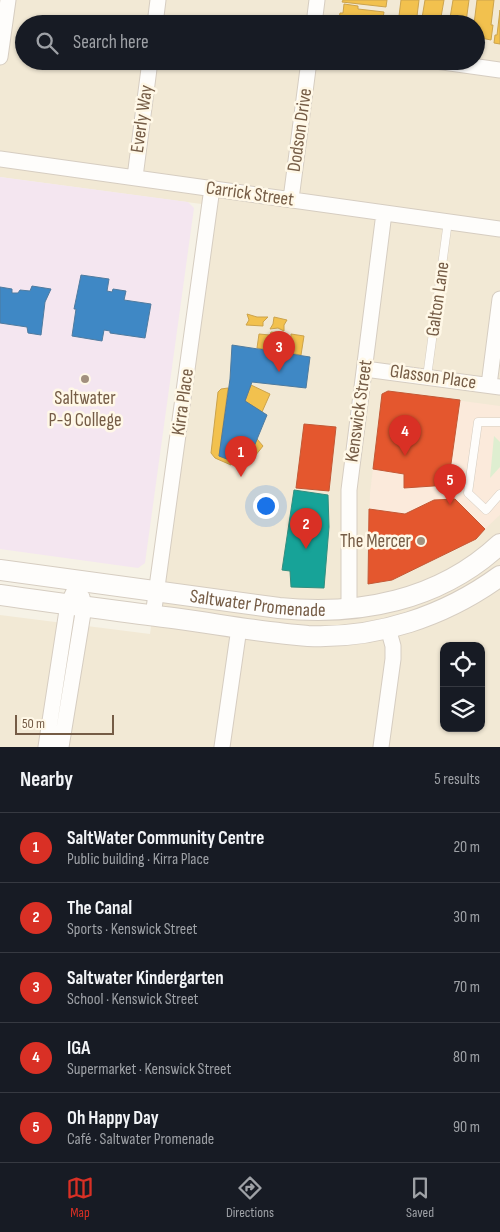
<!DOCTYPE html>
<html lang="en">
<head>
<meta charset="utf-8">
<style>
	:root { --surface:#171b24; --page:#20242c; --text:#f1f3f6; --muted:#9ea1a6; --line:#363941; --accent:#d93025 }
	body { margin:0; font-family:"Sofia Sans Condensed",sans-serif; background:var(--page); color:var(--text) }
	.controls { position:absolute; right:15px; bottom:15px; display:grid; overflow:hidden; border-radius:10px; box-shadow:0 1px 4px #0004 }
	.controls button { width:45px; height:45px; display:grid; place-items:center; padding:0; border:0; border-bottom:1px solid var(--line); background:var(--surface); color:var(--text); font:25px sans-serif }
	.scale { position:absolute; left:15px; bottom:12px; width:99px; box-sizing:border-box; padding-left:5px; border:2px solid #755c46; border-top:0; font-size:14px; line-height:18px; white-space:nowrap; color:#755c46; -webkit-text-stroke:4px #fff8e7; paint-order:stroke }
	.you { position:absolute; left:265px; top:505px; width:18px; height:18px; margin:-12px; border:4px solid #fff; border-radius:50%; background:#1a73e8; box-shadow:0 0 0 8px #1a73e833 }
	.badge { display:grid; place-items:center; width:32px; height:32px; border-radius:50%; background:var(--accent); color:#fff; font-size:16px; font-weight:700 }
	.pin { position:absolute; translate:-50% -41px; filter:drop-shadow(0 1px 2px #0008) }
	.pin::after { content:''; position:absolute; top:26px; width:18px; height:15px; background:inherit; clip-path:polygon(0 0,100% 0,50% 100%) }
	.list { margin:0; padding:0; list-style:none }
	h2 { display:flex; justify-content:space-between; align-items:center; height:65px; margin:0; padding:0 20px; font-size:21px }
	h2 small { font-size:16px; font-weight:400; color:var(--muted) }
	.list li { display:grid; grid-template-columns:32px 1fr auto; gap:15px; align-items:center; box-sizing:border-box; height:70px; padding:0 20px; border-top:1px solid var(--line) }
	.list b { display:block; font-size:19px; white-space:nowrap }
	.list p { margin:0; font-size:16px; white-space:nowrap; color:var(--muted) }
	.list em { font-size:16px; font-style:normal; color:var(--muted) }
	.icon { flex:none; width:28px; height:28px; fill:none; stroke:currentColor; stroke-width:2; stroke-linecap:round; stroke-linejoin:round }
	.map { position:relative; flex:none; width:500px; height:747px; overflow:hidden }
	.search { position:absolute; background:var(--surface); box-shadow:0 1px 4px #0004; left:15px; right:15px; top:15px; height:55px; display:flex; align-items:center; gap:12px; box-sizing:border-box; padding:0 18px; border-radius:28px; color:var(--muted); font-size:19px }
	.sheet { height:415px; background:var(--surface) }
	nav { display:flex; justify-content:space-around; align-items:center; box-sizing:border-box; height:70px; border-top:1px solid var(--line); background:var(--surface); font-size:14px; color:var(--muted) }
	nav a { display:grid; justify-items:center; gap:2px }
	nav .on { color:var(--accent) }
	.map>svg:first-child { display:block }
	.residential { fill:#f2e9d5; fill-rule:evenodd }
	.commercial { fill:#fbeadb }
	.education { fill:#f4e6f0 }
	.green { fill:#deeed0 }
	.homes { fill:#f2c14e; stroke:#cca34c }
	.shops { fill:#e4572e; stroke:#c35835 }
	.schools { fill:#3f88c5; stroke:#4f7b9f }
	.public { fill:#17a398; stroke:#338e7f }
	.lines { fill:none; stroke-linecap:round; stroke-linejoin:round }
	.service-casing { stroke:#d6cdc1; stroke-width:9 }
	.minor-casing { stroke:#d6cdc1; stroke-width:17 }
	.tertiary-casing { stroke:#d6cdc1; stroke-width:22 }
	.service { stroke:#fefdfb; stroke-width:8 }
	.minor { stroke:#fefdfb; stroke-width:15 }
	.tertiary { stroke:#fefdfb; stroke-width:20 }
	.poi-dot { fill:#a2907e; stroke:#fff8e7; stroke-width:2 }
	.labels { text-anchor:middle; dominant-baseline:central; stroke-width:5; stroke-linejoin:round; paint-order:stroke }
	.street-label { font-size:19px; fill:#755c46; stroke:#fff8e7 }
	.poi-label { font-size:19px; fill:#755c46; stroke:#fff8e7 }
</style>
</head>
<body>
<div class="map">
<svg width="500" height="747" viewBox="0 0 500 747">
	<rect width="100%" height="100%" fill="#f6f2e6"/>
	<path class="residential" d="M0,0H500V747H0V615L150,634L209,205L0,177ZM24,24H476V61H24ZM444,646H481V728H444Z"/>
	<path class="commercial" d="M388,391L500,406V515L470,543L459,548L458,546L368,584L370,493L382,394Z"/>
	<path class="education" d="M0,177L188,202L194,208L145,563L138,568L0,549Z"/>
	<path class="green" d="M494,436L500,442V467L490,478Z"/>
	<path class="homes" d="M343,0H387L386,7L342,2Z
		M401,0H419L416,24H398Z
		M425,0H444L441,17L445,18L444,24H421Z
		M453,0H469L466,22H469V24H449Z
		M477,0H494L491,25H493L491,40L481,38V42H476V24H474Z
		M344,4L358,6V9L384,12L382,24H338L340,13H343Z
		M500,10V44L494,43L495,35H497Z
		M247,314L257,317H268L263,322V326L246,325L249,320Z
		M274,317L287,320L284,325V331L278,328L270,329L273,324Z
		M271,332L282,333L281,336L291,337V334L304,336L301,355L257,348L259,334L270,335Z
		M251,385L270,394L262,412L245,401Z
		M228,388L219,456L232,461L231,465L215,458L211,453L218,392L221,389Z
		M257,439L263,446L255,456L251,454Z"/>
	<path class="shops" d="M388,391L460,400L448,485L404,488V474L373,469L382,394Z
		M304,424L336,427L329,491L296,488Z
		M455,499L485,529L476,539L392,580L368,584L369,509L405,514L434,500Z"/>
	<path class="schools" d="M81,275L109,279L107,291L112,292L113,289L126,291L124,300L151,304L145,338L110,333V331L104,330L102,341L72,336L76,309H74Z
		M32,286L51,289L45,302L41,335L28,333L27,327L0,323V287L12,289V293H18L20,290L30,291Z
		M232,345L310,357L306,388L252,382L245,401L267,415L246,466L219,456L230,379Z"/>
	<path class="public" d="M294,490L328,495L329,527L324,588L291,587L290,571L282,570Z"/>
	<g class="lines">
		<defs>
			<path id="service" d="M427,377L448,221
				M500,422H478L468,493L486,510L500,494"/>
			<path id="minor" d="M155,24L158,0
				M314,24L317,0
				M0,57L8,0
				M436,61L500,70
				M0,159L500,229
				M135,177L150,61
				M291,199L309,61
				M365,369L500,387
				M489,385L500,299
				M349,610V490L384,213
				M153,616L212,188
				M46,747L68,604L79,581
				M61,747L84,607L82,597
				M222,747L239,628
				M381,747L393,659V646L388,628"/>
			<g id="tertiary">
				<path id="s1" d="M0,570L279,608C358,616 439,601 500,544"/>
				<path d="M0,595C60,604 120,611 180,619C223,625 266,633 308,636C377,639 445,616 500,576"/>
			</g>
		</defs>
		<use href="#service" class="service-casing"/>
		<use href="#minor" class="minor-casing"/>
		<use href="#tertiary" class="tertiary-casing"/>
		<use href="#service" class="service"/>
		<use href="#minor" class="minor"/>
		<use href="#tertiary" class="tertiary"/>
	</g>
	<g class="poi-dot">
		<circle cx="85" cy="379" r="5"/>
		<circle cx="421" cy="541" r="5"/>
	</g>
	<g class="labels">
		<g class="street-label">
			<text transform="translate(142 119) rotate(-82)">Everly Way</text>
			<text transform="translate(300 130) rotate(-82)">Dodson Drive</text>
			<text transform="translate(250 194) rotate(8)">Carrick Street</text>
			<text transform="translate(438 299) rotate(-82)">Galton Lane</text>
			<text transform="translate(433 377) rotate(8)">Glasson Place</text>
			<text transform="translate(183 402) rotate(-82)">Kirra Place</text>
			<text transform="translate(359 411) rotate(-82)">Kenswick Street</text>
			<text stroke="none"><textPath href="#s1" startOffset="260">Saltwater Promenade</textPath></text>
		</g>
		<g class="poi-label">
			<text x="85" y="398">Saltwater<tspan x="85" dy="22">P-9 College</tspan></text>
			<text x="411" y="541" text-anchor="end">The Mercer</text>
		</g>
	</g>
</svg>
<div class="controls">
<button><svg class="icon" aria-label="locate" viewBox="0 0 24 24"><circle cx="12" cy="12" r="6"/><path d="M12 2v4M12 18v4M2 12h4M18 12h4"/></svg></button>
<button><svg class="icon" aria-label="layers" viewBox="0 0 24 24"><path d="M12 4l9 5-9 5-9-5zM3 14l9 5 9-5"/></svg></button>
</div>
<div class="scale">50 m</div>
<div class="you"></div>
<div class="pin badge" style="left:241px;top:477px">1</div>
<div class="pin badge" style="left:306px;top:549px">2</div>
<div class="pin badge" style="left:279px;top:372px">3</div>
<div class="pin badge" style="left:405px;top:456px">4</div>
<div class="pin badge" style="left:450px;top:505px">5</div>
<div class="search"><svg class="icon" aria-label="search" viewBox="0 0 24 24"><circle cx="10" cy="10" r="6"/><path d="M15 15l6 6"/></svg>Search here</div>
</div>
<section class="sheet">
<h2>Nearby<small>5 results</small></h2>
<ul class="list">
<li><span class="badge">1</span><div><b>SaltWater Community Centre</b><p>Public building · Kirra Place</p></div><em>20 m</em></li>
<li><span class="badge">2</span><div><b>The Canal</b><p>Sports · Kenswick Street</p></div><em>30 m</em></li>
<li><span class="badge">3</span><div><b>Saltwater Kindergarten</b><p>School · Kenswick Street</p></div><em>70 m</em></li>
<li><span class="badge">4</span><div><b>IGA</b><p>Supermarket · Kenswick Street</p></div><em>80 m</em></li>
<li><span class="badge">5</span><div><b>Oh Happy Day</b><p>Café · Saltwater Promenade</p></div><em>90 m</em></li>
</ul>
</section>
<nav>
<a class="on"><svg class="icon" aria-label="map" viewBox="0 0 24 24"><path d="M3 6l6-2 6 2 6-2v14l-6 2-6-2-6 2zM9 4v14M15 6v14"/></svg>Map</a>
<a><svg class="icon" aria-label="directions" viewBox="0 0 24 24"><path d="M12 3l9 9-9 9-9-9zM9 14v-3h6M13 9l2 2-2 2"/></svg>Directions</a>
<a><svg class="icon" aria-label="saved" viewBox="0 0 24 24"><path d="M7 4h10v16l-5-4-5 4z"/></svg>Saved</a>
</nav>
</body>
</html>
